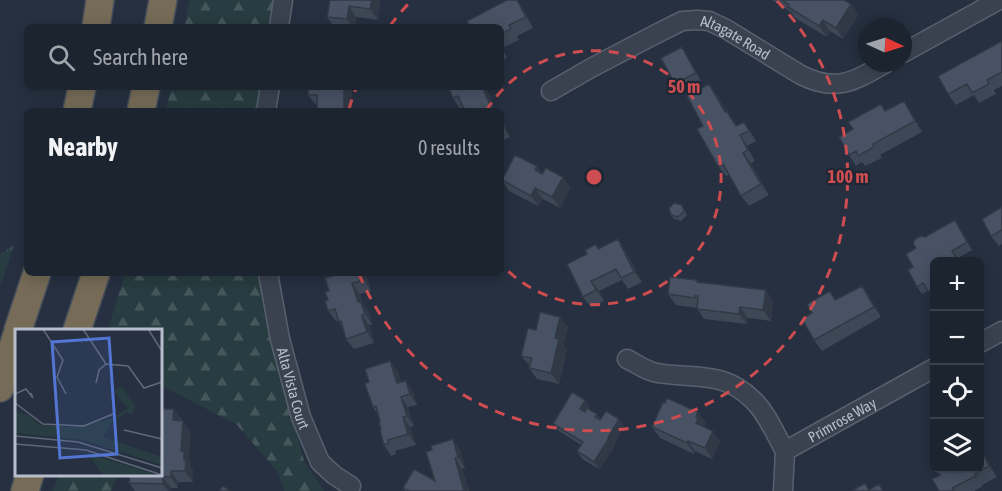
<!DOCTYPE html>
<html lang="en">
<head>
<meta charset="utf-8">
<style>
	:root { --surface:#1c2430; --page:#252c38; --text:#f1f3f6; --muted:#a0a4ab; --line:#3a414c }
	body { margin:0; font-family:"Asap Condensed",sans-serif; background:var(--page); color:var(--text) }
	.controls { position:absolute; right:18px; bottom:18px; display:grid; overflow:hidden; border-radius:9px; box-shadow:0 3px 15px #0003 }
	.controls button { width:54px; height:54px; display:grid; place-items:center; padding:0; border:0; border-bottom:2px solid var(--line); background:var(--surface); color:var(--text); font:30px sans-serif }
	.compass { position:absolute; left:858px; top:18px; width:54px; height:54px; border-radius:50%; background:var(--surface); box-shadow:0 3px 15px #0003; rotate:94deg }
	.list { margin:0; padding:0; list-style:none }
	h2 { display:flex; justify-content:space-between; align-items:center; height:78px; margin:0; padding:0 24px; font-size:26px }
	h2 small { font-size:20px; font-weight:400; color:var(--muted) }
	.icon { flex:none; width:33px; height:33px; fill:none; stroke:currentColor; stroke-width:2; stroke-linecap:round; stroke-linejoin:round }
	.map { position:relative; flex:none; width:1002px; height:491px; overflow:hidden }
	.search { position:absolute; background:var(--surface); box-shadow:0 3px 15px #0003; left:24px; top:24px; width:480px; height:66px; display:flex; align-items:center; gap:15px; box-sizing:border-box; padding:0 21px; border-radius:9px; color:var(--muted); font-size:22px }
	.panel { position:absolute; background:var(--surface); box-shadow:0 3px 15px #0003; left:24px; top:108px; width:480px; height:168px; border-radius:9px }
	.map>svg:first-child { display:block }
	.grass { fill:url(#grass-tufts) }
	.forest { fill:url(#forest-firs) }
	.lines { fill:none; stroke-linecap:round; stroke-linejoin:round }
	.minor-casing { stroke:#58606d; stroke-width:21 }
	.highway-casing { stroke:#454d5a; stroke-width:30 }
	.minor { stroke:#3a4250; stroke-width:18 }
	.highway { stroke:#756b57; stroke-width:27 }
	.wall { fill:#3d4756 }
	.shaded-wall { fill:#323946 }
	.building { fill:#475264; stroke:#323946; stroke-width:1.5 }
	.ring { fill:none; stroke:#ce4d50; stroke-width:3; stroke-dasharray:10 8 }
	.labels { text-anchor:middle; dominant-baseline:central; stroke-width:4.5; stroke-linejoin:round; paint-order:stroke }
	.street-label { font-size:15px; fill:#b7bdca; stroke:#1f2735 }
	.inset-road { fill:none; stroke:#606877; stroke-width:1.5 }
	.view { fill:#5375d3; fill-opacity:0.15; stroke:#5375d3; stroke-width:3 }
	.inset-edge { fill:none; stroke:#b7bdca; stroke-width:3 }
	.centre { fill:#ce4d50; stroke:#1f2735; stroke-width:3 }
	.ring-label { font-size:18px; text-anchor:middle; font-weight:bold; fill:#ce4d50; stroke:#1f2735; stroke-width:4.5; stroke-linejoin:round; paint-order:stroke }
</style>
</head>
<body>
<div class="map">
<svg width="1002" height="491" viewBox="0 0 1002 491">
	<defs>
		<pattern id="grass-tufts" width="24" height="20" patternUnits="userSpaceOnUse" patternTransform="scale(1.5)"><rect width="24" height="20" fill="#283d41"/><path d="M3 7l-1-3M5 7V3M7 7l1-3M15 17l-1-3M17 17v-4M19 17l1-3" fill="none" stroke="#45575b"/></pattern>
		<pattern id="forest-firs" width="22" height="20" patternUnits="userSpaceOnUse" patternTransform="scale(1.5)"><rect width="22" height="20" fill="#283d41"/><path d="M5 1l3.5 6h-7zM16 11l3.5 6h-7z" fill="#45575b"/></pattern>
	</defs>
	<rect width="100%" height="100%" fill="#263040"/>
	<path class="grass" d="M15,244L0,285V254Z"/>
	<path class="forest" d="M190,0H275L271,27H184Z
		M171,87H261L258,111H166Z
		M125,273H258L264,313L304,461L324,491H284L277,471L237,425L161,385L160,330H108Z
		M59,475V474L118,475L111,491H53Z"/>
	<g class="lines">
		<defs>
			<g id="minor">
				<path d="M279,27L283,0"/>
				<path d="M903,53L999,0"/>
				<path id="s1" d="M551,91L591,68L656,34L682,21L698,20L709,21L726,29L801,75C837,93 854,81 886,63"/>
				<path d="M266,111L270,87"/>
				<path id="s2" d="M268,273L280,339L301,417L320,462L334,475L351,486"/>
				<path d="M980,343L1002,331"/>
				<path d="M627,359C637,364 646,371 657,373C694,379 723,370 753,400C767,413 775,434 785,451"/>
				<path id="s3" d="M783,491L785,451L934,368"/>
			</g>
			<path id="highway" d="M96,27L100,0
				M158,27L163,0
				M77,111L82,87
				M141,111L146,87
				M18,330L37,273
				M77,330L96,273
				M0,388L16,337
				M25,491L30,474"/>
		</defs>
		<use href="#minor" class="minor-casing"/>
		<use href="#highway" class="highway-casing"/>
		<use href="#minor" class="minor"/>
		<use href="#highway" class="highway"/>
	</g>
	<path class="wall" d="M330,0H379L380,2L378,20L356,17L355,27H334L327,17Z
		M772,0H844L851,4L858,15L843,39L830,31L827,37L795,18L791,12Z
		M522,6L533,28L517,36L519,40L502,48L507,58L501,61V27Z
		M1002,41V86L994,90L996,94L979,103L974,95L956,105L948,94Z
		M687,55L701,81L680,92L675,84Z
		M344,87H349L352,92L317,105H316L308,95Z
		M448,87L489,93L460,109L453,98Z
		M716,94L726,111V110L737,126L744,122L756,141L747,146L755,161L751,163L769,195L749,206L741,196L730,175L726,176L718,166Z
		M885,111L911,112L922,132L880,155L882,158L865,166L862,162L856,166L849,155Z
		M501,118L510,137L501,141Z
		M537,166L542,174L563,177L570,187L560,208L543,199L538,206L509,191L502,180Z
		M682,205L687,215L681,221L674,219L671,215Z
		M1002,207V244L999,246L991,236Z
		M955,220L972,250L958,258L959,261H934V300L928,291L922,294L917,287L916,248L925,237Z
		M618,239L625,250L642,282L628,289L622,280L599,291L604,301L591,307L583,297L599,248Z
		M342,273H364L367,278L371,291L360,294L362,303L369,312L372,325H369L370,328L374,343L354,349L346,339L343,329L338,321H336L328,311L329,291Z
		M698,282L773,301L771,321L748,318L747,324L704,319L697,308L676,305L668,294Z
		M862,286L869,296L881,317L822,351L814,340L836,300Z
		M568,327L563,345L567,349L559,384L537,379L529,368L530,366L521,356L536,330Z
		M390,361L398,372L401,382L413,392L417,405L408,407L414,426L410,427L416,445L395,451L396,454L391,456L384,445L380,421L378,415L373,407L369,382Z
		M590,408L589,409L601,419H619L624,427L614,445L615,446L599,469L582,459L577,451L581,445L559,431L553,424Z
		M174,409L190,431L189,459L191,462V468L193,470V482H178V488H171V491H135L129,483Z
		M706,423L704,427L713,431L720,442L712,459L695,451L694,454L660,438L652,427Z
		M980,447L997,477L982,485L983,486L974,491H939L940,475L980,468Z
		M460,450L465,468L462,469L469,491H405L403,488L435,481Z"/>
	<path class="shaded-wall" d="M372,0H379L380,2L378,20L370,9Z
		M517,0L522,6L533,28L526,17Z
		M851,4L858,15L843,39L836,28Z
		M349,6L356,17L355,27H352L347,19Z
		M823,20L830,31L827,37L819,26Z
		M682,47L687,55L701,81L696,73Z
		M709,84L716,94L732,122L725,112Z
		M344,87H349L352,92L351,111H345L344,108Z
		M483,87H484L489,93L495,111H492Z
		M904,101L911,112L922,132L915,121Z
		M501,118L503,120L510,137L503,126L501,123Z
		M740,135L747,146L755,161L748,150Z
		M743,153L751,163L769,195L761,184Z
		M537,166L544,177L535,170Z
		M563,177L570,187L560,208L552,197Z
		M535,188L543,199L538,206L531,196Z
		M955,220L960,227L972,250L967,242Z
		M618,239L625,250L642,282L634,272Z
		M362,273H364L367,278L371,291L364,280Z
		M591,281L599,291L604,301L596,290Z
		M352,283L360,294L362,303L369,312L372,325L358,302Z
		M862,286L869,296L881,317L874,307Z
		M766,290L773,301L771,321L763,310Z
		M740,307L748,318L747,324L739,314Z
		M362,315L369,325L374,343L367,332Z
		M560,317L568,327L563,345L567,349L559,384L551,373L555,338Z
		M390,361L398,372L405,394L397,383Z
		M406,381L413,392L417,405L410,394Z
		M401,397L408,407L414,426L407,416Z
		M585,400L590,408L585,416L580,409Z
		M174,409L181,420V431L173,420Z
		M698,412L706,423L704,427L696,423V417Z
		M403,417L410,427L416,445L408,434Z
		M619,419L624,427L614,445L615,446L599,469L594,462Z
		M183,421L190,431L189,459L191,462V468L193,470V482L185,471L181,451Z
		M713,431L720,442L712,459L705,448Z
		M453,439L460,450L465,468L458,457Z
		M688,441L695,451L694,454L687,443Z
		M980,447L997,477L989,466L980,449Z
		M455,458L462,469L469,491H464Z
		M171,471L178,482V488L171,477Z
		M163,477L171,488V491H168L163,484Z"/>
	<path class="building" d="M330,0H372L370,9L349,6L347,19L327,17Z
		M507,0H517L526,17L509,25L511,29L501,34V27H470L467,21Z
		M782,0H844L851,4L836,28L823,20L819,26L788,7L789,5Z
		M1002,41V72L987,80L989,84L972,93L967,84L948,94L938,76Z
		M682,47L696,73L675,84L661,58Z
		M709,84L725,112L726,110L736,126L744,122L749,131L740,135L748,150L743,153L761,184L741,196L723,164L718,166L697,129L703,126L687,96Z
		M308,87H344V108H346V111H317V95H308Z
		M448,87H483L492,111L495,110L496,111H465L458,96L453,98Z
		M904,101L915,121L873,144L874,147L858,156L856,151L849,155L839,137L853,129L848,122L881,104L885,111Z
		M515,155L537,166L535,170L542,174L546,168L563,177L552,197L535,188L531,196L502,180Z
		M674,203L682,205L684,211L678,217L671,215L669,208Z
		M1002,207V230L991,236L982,219Z
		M955,220L967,242L952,251L958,261H934V289L929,292L923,283L917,287L908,270L913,267L906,254L916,248L913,244L915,239L921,236L925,237Z
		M618,239L634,272L621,278L616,269L602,276L591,281L596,290L583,297L567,264L587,254L585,250L596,244L598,249Z
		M342,273H362L364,280L352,283L358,302H361L365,314L362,315V317L367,332L346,339L341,321L339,322L335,309L328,311L325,301L328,300L325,292L329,291L325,278Z
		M670,277L697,280V282L766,290L763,310L740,307L739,314L697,309L698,296H695V298L668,294Z
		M862,286L874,307L814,340L802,319L812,313L807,304L830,291L835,300Z
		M540,312L560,317L555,338L559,339L551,373L529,368L532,358L521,356L528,328L536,330Z
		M390,361L397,383L406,381L410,394L401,397L407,416L403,417L408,434L388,440L389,443L384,445L380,431L381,430L379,421H380L376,406L373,407L366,387L365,383L369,382L365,369Z
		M572,392L585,400L580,409L585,412L587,408L597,414L595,417L600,420L606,411L619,419L608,438H609L594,462L577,451L583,442L553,424Z
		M667,398L698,412L696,417L698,418L696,423L713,431L705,448L688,441L687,443L652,427L663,402L665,403Z
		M160,409H174L173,420L183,421L181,451H184V460H186L185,471H171V477H163V484L129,483L130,474H160Z
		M453,439L458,457L455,458L464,491H409L403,488L414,469L435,481L426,452L432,450L431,446Z
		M980,449L989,466L975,474L976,476L952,488L954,491H939L932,479L940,475L936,468H980Z
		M865,483L869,490L879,484L883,491H852Z
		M223,486L230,491H219Z"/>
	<g class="ring">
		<path d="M486 111A127 127 0 1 1 501 264"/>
		<path d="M349 109A254 254 0 0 1 356 88M390 26A254 254 0 0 1 411 1M777 1A254 254 0 1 1 359 274"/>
	</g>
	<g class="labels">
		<g class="street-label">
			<text stroke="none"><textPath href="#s1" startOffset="206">Altagate Road</textPath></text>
			<text stroke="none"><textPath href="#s2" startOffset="118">Alta Vista Court</textPath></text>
			<text stroke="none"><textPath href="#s3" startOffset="105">Primrose Way</textPath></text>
		</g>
	</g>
	<g transform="translate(15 329)">
		<rect width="147" height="147" fill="#263040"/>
		<path d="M73,125L127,141L142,147H89Z" fill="#283d41"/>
		<path d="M107,58L120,77L118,85L111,84L97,93L88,108L147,128V136L68,111L0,104V83L14,86L24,96L54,98L96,90L113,79L100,64L99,61Z" fill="#283d41"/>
		<path class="inset-road" d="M28,0L48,31L42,48L51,65M68,0L91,35L113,37L129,59L147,53M133,0L147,22M81,54L84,41L91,35M0,65L11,60L18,69L16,64M0,74L28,95L69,97L98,85M109,101L147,110M0,107L63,113L147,139M0,115L71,121L147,146"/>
		<path class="view" d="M94,9L102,125L45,129L37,13Z"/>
		<rect width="147" height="147" class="inset-edge"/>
	</g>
	<circle cx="594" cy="177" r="9" class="centre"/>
	<g class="ring-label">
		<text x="684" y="93">50 m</text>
		<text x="848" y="183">100 m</text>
	</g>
</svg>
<div class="controls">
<button>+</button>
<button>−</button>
<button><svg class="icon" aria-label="locate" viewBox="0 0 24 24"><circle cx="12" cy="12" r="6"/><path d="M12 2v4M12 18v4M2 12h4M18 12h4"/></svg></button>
<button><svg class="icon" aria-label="layers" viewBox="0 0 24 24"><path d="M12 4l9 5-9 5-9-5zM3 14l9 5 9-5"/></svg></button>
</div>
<svg class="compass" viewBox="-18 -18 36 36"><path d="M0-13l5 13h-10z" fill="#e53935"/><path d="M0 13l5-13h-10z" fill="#a0a4ab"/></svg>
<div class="search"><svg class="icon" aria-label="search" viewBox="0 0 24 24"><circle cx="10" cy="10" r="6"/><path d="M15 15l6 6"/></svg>Search here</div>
<section class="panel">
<h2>Nearby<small>0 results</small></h2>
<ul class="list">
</ul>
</section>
</div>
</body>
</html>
